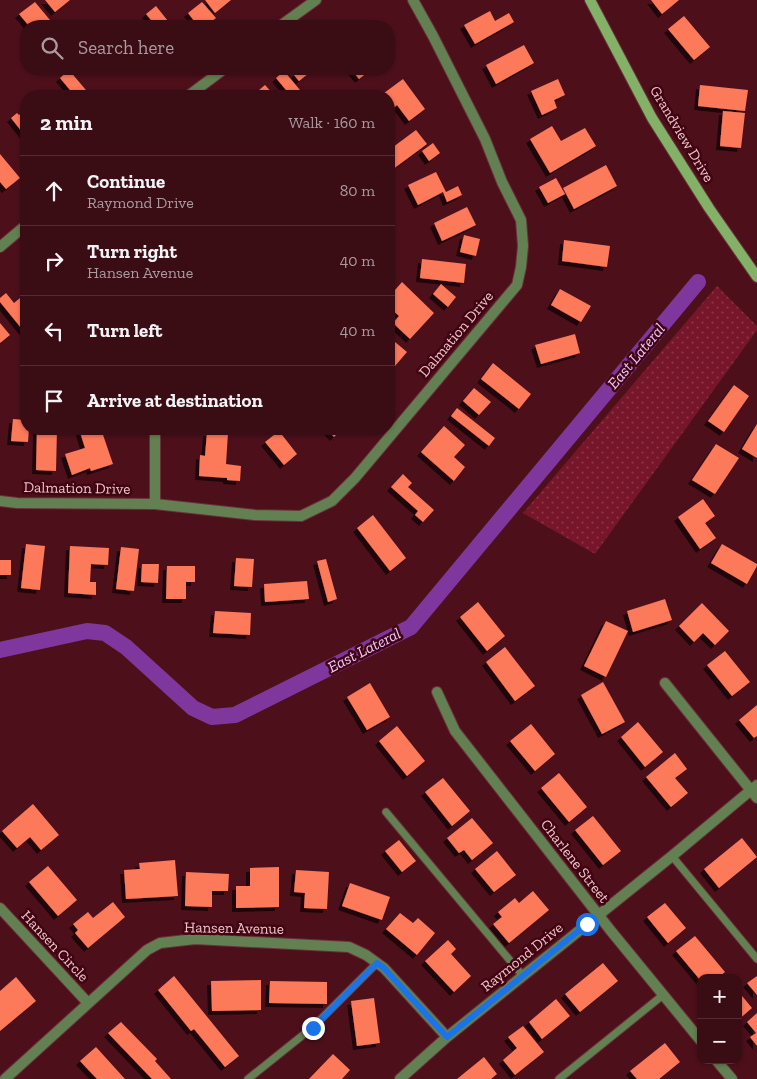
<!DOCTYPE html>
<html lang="en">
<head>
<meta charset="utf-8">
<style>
	:root { --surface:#3a0c14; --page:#41151d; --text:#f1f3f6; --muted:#ab9ba0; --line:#542c34 }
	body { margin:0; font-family:"Zilla Slab",serif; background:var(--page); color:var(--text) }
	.controls { position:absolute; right:15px; bottom:15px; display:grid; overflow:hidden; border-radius:10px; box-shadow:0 1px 4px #0004 }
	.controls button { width:45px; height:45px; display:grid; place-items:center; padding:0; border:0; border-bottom:1px solid var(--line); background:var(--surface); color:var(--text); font:25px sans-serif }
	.stop { position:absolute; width:15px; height:15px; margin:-11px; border:4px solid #1a73e8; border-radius:50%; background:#fff }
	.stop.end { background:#1a73e8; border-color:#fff; box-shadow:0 1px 5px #0008 }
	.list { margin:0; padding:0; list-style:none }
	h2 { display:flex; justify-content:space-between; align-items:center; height:65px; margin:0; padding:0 20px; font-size:21px }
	h2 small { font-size:16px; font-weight:400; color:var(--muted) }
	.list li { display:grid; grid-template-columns:32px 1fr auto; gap:15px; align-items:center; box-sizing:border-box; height:70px; padding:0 20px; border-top:1px solid var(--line) }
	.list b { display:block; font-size:19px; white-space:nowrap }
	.list p { margin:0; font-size:16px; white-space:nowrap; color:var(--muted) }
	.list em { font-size:16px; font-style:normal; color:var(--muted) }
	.icon { flex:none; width:28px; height:28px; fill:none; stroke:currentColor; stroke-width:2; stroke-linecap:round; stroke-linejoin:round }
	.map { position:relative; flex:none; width:757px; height:1079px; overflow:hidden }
	.search { position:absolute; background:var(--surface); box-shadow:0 1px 4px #0004; left:20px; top:20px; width:375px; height:55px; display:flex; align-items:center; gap:12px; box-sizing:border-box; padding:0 18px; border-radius:20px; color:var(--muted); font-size:19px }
	.panel { position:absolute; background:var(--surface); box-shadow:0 1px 4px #0004; left:20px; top:90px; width:375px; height:345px; border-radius:20px }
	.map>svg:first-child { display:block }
	.park { fill:url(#park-dots) }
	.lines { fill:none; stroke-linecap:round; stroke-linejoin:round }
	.canal { stroke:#7f379d; stroke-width:16 }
	.building { fill:#fc795a; filter:url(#shadow) }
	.lane-casing { stroke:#6a313a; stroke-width:9 }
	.street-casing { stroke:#6a313a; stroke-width:12 }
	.secondary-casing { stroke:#6a313a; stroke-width:12 }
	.lane { stroke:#638053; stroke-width:7 }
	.street { stroke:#638053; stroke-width:10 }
	.secondary { stroke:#83b167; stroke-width:10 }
	.route { stroke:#1a73e8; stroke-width:6 }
	.labels { text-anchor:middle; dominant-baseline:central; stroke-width:5; stroke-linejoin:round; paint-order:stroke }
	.street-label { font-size:15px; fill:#eec6c8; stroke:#410412 }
	.water-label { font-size:16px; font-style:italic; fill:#ebc9fc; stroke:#410412 }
</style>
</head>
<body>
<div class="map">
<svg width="757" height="1079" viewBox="0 0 757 1079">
	<defs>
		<pattern id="park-dots" width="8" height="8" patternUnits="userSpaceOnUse" patternTransform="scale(1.25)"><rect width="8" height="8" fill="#77152b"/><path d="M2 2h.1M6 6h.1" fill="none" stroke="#8b3648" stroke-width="1.8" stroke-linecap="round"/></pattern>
		<filter id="shadow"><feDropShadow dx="-4" dy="4" stdDeviation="0" flood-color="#0009"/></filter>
	</defs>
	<rect width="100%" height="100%" fill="#4d101b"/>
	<path class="park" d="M717,286L757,326V330L595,554L523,513Z"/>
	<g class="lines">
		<path class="canal" d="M0,650L87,631L105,633L126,647L193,708L212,717L235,715L411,627L698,282"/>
	</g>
	<path class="building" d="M45,0H70L55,12Z
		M205,0H231L215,13Z
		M651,0H679L662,14Z
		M35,2L55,26H29L19,14Z
		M202,2L216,18L206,26H198L188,13Z
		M156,6L172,26H156L146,14Z
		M490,11L495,21L509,13L514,22L475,44L464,25Z
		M684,16L710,47L694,60L668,29Z
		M524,45L534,63L496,84L486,65Z
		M301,69H314L299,81L294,75Z
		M351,69H372L359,79Z
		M69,70L91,96H62L70,90L60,78Z
		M284,71L305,96H291L276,78Z
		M403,79L425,109L409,121L397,105L389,112V96H380Z
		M558,79L565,95L554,100L557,108L542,115L531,91Z
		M265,85L275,96H252Z
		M700,85L748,90L745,111L698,106Z
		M26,109V137L11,118L17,113L19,115Z
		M723,111L745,113L741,148L720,146Z
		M552,126L561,141L585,128L596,146L550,173L530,139Z
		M416,130L427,144L389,172V150Z
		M433,143L440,153L429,161L422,151Z
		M0,154L20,178L6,189L0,182Z
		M606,165L617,186L574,209L563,188Z
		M436,172L446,192L458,186L462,195L447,202L443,192L418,205L408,185Z
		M556,178L565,194L548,203L539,187Z
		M467,207L476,225L442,241L434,223Z
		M464,235L480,239L476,256L460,252Z
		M564,240L610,246L607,267L562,261Z
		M422,259L466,264L464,283L420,278Z
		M402,282L434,313L410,339L393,323L399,316L389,307V297Z
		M441,284L456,297L448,307L433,294Z
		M560,289L591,306L581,322L551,305Z
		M6,293L14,303L26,293V334L0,302V298Z
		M0,323L10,335L0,343Z
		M575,334L580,353L541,364L535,345Z
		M389,337L407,352L389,373Z
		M493,363L531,394L519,409L481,379Z
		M734,385L749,396L724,432L708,421Z
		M474,388L491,402L479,415L463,401Z
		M457,408L495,438L489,446L451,416Z
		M13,419L26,420V429H29L28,442L11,441Z
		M757,424V458L742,449Z
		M444,426L465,445L454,457L465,467L454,481L421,452Z
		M37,429H57L56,471L36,470Z
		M79,429H101L113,464L91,471L90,468L72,475L65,454L85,448Z
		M326,429H342L334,437Z
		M279,431L297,454L284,465L265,442Z
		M207,432L228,433L226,464L241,466L240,481L227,480V478L199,476L200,455L205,456Z
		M716,444L739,458L715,494L692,480Z
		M403,474L412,483L408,487L434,510L423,522L415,515L418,511L391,487Z
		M703,499L715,516L705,523L716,538L700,549L678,517Z
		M373,515L406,558L390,571L357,528Z
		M26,544L45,546L40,590L21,588Z
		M722,544L757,564V566L747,584L711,563Z
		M70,546L109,548L108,565L91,564L90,582H96V595L68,593Z
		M121,547L139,549L134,591L116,589Z
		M236,558L254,559L252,587L234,586Z
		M326,559L337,599L328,602L317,561Z
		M0,560H11V575H0Z
		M142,564H159L158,583L141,582Z
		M167,566H195V582H186V599H166Z
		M307,581L309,599L265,602L264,584Z
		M665,599L672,620L633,632L627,611Z
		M478,602L505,636L487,651L460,617Z
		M702,603L729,631L715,645L703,633L694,642L679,626Z
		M215,611L251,613L250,635L213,633Z
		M606,621L628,631L606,677L584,666Z
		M505,647L535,686L515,701L486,662Z
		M725,651L750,682L732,696L707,665Z
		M603,682L625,722L602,734L581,695Z
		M370,683L390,717L367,730L347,697Z
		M757,705V736L754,738L739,720Z
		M638,722L663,752L645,767L621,737Z
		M531,724L555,754L535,771L510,741Z
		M397,726L425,761L407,776L379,741Z
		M675,753L687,769L675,778L688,793L671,807L646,777Z
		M559,773L587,807L569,822L541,788Z
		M443,778L470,811L452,826L425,792Z
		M33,804L59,835L41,850L30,837L17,848L2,831Z
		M593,816L621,851L603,865L575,830Z
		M472,818L493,843L472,860L464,850L459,853L447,838Z
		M742,838L757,857L719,888L704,869Z
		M399,840L416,861L402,872L385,851Z
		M497,851L516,875L494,892L475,869Z
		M175,860L178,896L126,899L124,870L140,869L139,863Z
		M48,866L77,900L58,916L29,882Z
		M279,867V907L236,908V886H250V868Z
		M296,870L329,872L327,909L304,908L305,893L294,892Z
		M186,872L229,874L228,891H212V907L185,906Z
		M350,883L390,897L382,920L342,906Z
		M533,891L549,910L509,943L493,924L502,917L498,912L515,898L519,903Z
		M113,902L125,917L88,948L75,933L78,930L73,924L88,912L93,918Z
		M665,903L686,928L668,943L647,917Z
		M400,913L413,923L418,918L435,933L417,955L386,929Z
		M695,936L725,972L718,978H701V981L676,951Z
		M448,940L456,949L451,954L471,976L454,992L425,961Z
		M603,963L618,981L580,1012L565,994Z
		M174,976L239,1056L225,1067L194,1029L191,1031L158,990Z
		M757,976V995L747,983Z
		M16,977L36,1001L0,1031V991Z
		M261,980V1010L212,1011L211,981Z
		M270,981L327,982V1004L269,1003Z
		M738,991L752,1008L738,1020Z
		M374,998L380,1043L357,1046L351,1001Z
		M556,999L570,1016L542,1039L529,1022Z
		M757,1013V1046L750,1037L756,1033L747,1022Z
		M121,1022L157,1059L155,1061L171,1079H152L108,1033Z
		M523,1026L544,1052L515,1075L503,1060L517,1048L508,1037Z
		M665,1043L680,1062L659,1079H637L630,1071Z
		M96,1047L125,1079H97L80,1061Z
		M333,1054L350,1070L342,1079H309Z
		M484,1057L497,1074L491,1079H457Z"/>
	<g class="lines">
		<defs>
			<path id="lane" d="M386,812L523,976
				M672,856L757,959
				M248,1079L313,1027L377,963
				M559,1079L663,995"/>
			<path id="street" d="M280,26L316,0
				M188,96L224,69
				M0,247L26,225
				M0,501L17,503L155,504L255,515L301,516L332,501L355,478L517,285L521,267L523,246L521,220L502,182L485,139L433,36L413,0
				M155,504V429
				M665,683L757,798
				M437,692L455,731L611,931L701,1041
				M0,908L88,1003
				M716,1060L732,1079
				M5,1079L147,950L160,943L195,939L349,947L366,955L384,968L447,1037
				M400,1079L447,1037L672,856L757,785"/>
			<path id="secondary" d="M590,0L652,118L709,208L757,277"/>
		</defs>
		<use href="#lane" class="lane-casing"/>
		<use href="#street" class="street-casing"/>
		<use href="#secondary" class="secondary-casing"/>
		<use href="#lane" class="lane"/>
		<use href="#street" class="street"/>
		<use href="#secondary" class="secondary"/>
	</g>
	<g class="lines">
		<path class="route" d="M313,1028L377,963L384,968L447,1037L587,924"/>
	</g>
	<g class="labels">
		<g class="street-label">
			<text transform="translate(682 134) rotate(59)">Grandview Drive</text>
			<text transform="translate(456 334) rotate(-50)">Dalmation Drive</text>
			<text transform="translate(77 488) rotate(1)">Dalmation Drive</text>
			<text transform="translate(575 861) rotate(52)">Charlene Street</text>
			<text transform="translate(234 928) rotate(1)">Hansen Avenue</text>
			<text transform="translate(55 946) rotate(47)">Hansen Circle</text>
			<text transform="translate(522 957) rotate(-39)">Raymond Drive</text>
		</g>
		<g class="water-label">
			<text transform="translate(636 356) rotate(-50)">East Lateral</text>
			<text transform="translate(364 650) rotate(-27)">East Lateral</text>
		</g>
	</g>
</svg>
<div class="controls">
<button>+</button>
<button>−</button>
</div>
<div class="stop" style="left:587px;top:924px"></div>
<div class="stop end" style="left:313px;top:1028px"></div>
<div class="search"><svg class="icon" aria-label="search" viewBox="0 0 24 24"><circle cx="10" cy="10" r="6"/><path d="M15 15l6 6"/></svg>Search here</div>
<section class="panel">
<h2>2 min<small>Walk · 160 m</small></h2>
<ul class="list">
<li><svg class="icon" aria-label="ahead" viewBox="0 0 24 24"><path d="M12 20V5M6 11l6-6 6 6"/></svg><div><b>Continue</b><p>Raymond Drive</p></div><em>80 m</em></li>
<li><svg class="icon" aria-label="right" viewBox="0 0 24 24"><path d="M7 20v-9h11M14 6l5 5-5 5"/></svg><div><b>Turn right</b><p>Hansen Avenue</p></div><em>40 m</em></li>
<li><svg class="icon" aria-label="left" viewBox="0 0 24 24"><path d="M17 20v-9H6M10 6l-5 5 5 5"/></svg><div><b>Turn left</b></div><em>40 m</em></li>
<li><svg class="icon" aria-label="arrive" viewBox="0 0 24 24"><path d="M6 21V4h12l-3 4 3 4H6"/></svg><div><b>Arrive at destination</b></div></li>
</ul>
</section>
</div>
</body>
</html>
